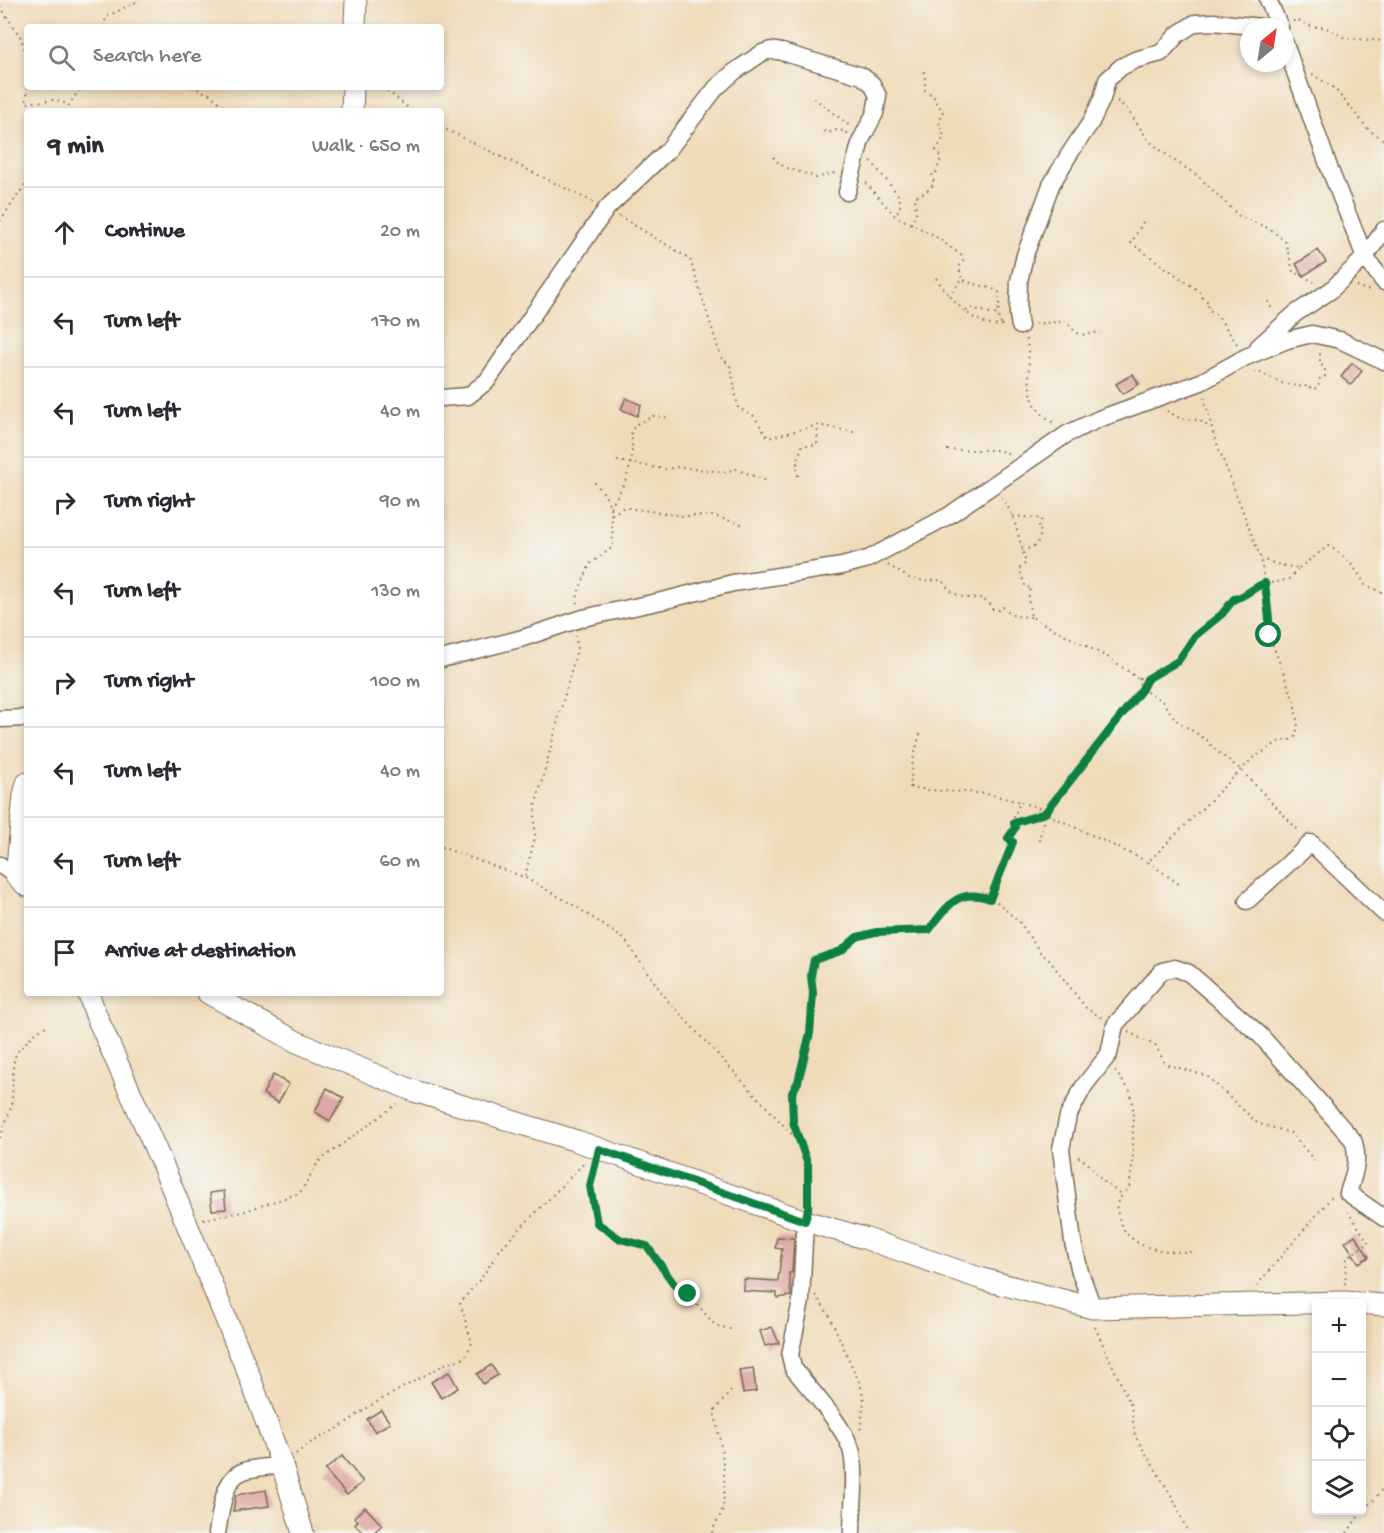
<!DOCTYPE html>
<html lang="en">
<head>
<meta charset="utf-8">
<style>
	:root { --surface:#fff; --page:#f7f7f7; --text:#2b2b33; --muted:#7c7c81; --line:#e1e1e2 }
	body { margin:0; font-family:"Gochi Hand",sans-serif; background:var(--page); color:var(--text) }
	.controls { position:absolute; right:18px; bottom:18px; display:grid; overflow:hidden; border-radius:6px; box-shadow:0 3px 9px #0003 }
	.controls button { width:54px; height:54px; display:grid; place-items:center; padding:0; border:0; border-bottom:2px solid var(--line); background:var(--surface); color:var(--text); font:30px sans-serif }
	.compass { position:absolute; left:1240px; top:18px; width:54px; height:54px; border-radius:50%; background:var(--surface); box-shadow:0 3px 9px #0003; rotate:30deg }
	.stop { position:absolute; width:18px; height:18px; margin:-14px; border:4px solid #0b8043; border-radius:50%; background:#fff }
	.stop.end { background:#0b8043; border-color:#fff; box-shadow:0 2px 6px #0008 }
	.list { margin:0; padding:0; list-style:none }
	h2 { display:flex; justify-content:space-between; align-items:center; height:78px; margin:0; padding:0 24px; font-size:26px }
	h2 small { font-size:20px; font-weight:400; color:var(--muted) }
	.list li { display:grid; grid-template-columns:39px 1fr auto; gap:18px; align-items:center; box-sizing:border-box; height:90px; padding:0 24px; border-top:2px solid var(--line) }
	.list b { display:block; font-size:22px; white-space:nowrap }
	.list em { font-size:20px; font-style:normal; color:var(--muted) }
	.icon { flex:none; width:33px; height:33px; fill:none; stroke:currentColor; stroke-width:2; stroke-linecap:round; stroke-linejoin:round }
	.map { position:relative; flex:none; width:1384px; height:1533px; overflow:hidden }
	.search { position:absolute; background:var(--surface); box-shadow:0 3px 9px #0003; left:24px; top:24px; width:420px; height:66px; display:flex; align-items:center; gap:15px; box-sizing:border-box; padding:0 21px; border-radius:6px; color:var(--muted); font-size:22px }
	.panel { position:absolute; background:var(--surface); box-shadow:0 3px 9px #0003; left:24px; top:108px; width:420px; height:888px; border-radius:6px }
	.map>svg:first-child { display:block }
	.building { fill:#dca19f }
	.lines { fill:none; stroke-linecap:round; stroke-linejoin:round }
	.minor-casing { stroke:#7a6854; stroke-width:19 }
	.tertiary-casing { stroke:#7a6854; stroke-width:23 }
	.path { stroke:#7a6854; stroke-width:2; stroke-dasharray:1.5 4.5; stroke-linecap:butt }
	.minor { stroke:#fff; stroke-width:16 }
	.tertiary { stroke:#fff; stroke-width:21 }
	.route { stroke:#0b8043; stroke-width:8 }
</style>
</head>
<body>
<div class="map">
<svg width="1384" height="1533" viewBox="0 0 1384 1533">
	<rect width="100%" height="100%" fill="#f6f6f2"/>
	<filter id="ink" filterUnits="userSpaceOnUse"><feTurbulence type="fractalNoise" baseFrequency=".0167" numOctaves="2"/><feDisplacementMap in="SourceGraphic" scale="12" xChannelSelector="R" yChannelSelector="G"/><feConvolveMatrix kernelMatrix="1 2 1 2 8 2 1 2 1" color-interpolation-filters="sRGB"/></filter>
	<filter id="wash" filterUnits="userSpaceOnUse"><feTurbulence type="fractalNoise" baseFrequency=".008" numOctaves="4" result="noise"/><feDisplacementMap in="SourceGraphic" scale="24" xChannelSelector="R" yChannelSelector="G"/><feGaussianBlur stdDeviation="1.35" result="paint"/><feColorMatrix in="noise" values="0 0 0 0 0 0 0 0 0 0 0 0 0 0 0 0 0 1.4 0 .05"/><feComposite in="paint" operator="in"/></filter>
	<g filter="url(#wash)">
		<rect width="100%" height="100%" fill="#efdbb9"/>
		<g id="blocks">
			<path class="building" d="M1318,250L1326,262L1303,276L1296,264Z
				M1352,363L1362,371L1351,385L1341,377Z
				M1133,374L1139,384L1123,394L1116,384Z
				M626,398L641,405L637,416L621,409Z
				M273,1075L289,1084L278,1103L263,1094Z
				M327,1088L344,1098L330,1121L315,1112Z
				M224,1191L226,1209L212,1210L210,1193Z
				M1355,1235L1369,1257L1359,1263L1345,1242Z
				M777,1237L794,1238L792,1273H789L791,1296L777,1298V1293L744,1291V1279L778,1281L782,1249L775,1248Z
				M772,1327L779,1343L765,1346L760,1331Z
				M491,1365L498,1375L483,1384L477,1374Z
				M753,1368L756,1391L743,1393L739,1370Z
				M449,1372L458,1388L441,1398L431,1382Z
				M381,1410L390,1423L375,1432L367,1419Z
				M342,1456L363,1482L347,1495L325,1470Z
				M266,1490L269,1506L233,1511L236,1495Z
				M365,1507L382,1525L373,1533H363L355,1524L358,1521L354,1517Z"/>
		</g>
	</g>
	<g filter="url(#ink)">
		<use href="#blocks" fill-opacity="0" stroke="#7a6854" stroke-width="1.5"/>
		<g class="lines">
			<defs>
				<path id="minor" d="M1268,0L1280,27
					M1384,230L1365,257L1384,282
					M1020,326L1018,314L1019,281L1025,255L1051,185L1070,153L1091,122L1102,99L1107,80L1121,67L1135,60L1161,53L1178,34L1195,23L1214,22L1261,27
					M1258,347L1296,313L1330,291L1365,257L1330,170L1285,44
					M441,398L468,396L487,381L607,208L668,150L716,88L734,72L762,53L771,50L782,52L862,76L872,84L878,96L875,113L861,140L847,192
					M441,659L523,638L583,618L666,600L733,583L842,566L868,559L948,516L1067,434L1099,419L1201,382L1246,357L1287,340L1312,334L1340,340L1384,361
					M0,719L27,718
					M0,865L16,876
					M1247,901L1311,843L1384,913
					M805,1221L801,1301L790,1355L793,1368C809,1388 847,1429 852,1453C857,1478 852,1507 852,1533
					M1093,1308L1080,1272L1073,1242L1061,1149L1068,1116L1084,1086L1109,1054L1115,1025L1162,971L1175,968L1189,973L1260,1035L1353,1140C1360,1158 1354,1175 1348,1193L1384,1218
					M217,1533C221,1514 222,1478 244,1471C256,1467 270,1467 282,1465"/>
				<path id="tertiary" d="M355,27L356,0
					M352,111L353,87
					M27,783L24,795L16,876L27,886
					M88,993L96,1015L163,1166L249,1375L282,1465L303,1533
					M208,993L297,1042L414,1091L577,1141L805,1221L864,1238L982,1279L1093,1308L1344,1302L1384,1305"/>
			</defs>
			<use href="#minor" class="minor-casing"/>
			<use href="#tertiary" class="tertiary-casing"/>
			<path class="path" d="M0,6L21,38L27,56
				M1293,21L1298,20L1312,27H1325L1345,38L1384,41
				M104,27L106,17L140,0
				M1312,74L1334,88L1369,130L1384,140
				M28,87L26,103L53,100L68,104
				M192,87L210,94L228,111
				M383,87L412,111
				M814,98L850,126
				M1117,101L1127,109L1149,141L1172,159L1198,176L1239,216L1270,229L1285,241L1293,271L1314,282
				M65,111L81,87
				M441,127L593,202
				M824,131L829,133C837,128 841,130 849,134
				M773,157C786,173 800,169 816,178L838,172
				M871,161L899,196L900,207L895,216
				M866,183L895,216L932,234L961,255L963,261L959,267L962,279
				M619,216L690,259L721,357L731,367L738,408L754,416L768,438L818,425L854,432
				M0,221L27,182
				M1143,222L1131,243L1200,292L1202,297L1209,303L1208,309L1217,315L1237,344
				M911,224L916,213L915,197L926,192L934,184L932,174L936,173L941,158L936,150C943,140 947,135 939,125L943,111L934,100V96L925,90V74L922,68
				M936,278C949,297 967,318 990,325C995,326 1000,325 1005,325
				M1356,286L1370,291
				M949,296L962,279C974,286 989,285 1000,293L998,315
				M1268,301L1273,312
				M966,311L971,308L998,315L999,321L1002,325
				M1035,324L1067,321C1078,339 1082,335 1101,332
				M1026,339C1032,360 1024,391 1038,409C1042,415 1050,420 1056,425
				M1254,372H1259L1284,384L1304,387L1308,385L1311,389L1318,388L1320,378L1325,376V369L1320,363V352
				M1167,411L1181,419L1199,420L1206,425L1211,424
				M947,450H997L1011,454
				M617,461L665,469L678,467L724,472L736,469L767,481
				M798,476L797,464L802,445H817L818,425
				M1002,497L1013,516L1026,563L1019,569L1026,588L1031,587L1028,599L1031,617L1111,659L1137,678L1142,689L1162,701L1176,720L1208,741L1213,748L1241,770L1300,832
				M610,507C628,481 635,462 631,431L637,424L653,416L670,418
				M612,515L622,508H629L683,516H714L740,524L745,523
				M1013,516L1042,519L1038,529L1041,531C1038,545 1036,547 1022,550
				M888,565L909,578L925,581L942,580C950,595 965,600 981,598L991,605L992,609L999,610L1003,607L1014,616L1031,617
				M1299,568L1328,546C1346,556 1356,568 1365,585L1384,593
				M577,603L578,593L590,564L613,547C612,530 614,508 604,494C601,489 595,484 592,479
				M1147,679L1178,661L1195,636L1222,614L1234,599L1242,598L1254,587L1289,579L1299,568L1280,565L1261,559
				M920,734L913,760L910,787C937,793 965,790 992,795C1001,797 1011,800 1020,802
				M1014,823L1045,813L1148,862L1253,758L1280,741L1290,740L1295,737L1298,726L1294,701L1269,635V619L1261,559L1214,436L1204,396
				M1039,841L1046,810L1063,791L1142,689L1147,679L1137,678
				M441,847L524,877L577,907L625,940L667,1000L800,1143
				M1148,862L1179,884
				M525,876L535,837V807L577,649L576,636
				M990,899L1013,842L1008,838L1015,828L1014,817L1020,802L1046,810
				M1128,1032L1156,1046L1165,1064L1207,1076L1257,1123L1291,1133L1314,1160
				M1115,1071L1130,1091L1133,1103V1160L1129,1188L1122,1194
				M0,1138L12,1105L13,1065L16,1053L33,1035L46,1026
				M1078,1157C1094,1165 1091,1171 1102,1180C1108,1185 1115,1190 1122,1195L1116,1205C1118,1213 1119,1222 1123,1228C1136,1251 1168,1252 1192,1252
				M595,1166L590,1186L597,1223L620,1239L647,1246L676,1287L688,1294L715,1325L733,1330
				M808,1203V1165L793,1122L792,1093L798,1082L810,1033L813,993L811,975L814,960L841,951L857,937L876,932L929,930L953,900L977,894L996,901L1020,923L1040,952L1049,960L1086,1008L1102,1018
				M203,1219L242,1212L300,1193L318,1162L397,1104
				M1345,1284L1347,1257L1369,1243L1348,1212
				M1257,1285L1334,1194
				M816,1295L829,1315L860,1384L864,1400L860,1432
				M1095,1327L1131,1406L1135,1436L1174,1500L1188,1533
				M296,1454L307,1445L340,1427L370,1406L445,1364L465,1358L472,1343L460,1303L482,1277L501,1248L586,1161
				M712,1533C714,1524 722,1516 723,1507C727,1476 721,1442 714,1411L731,1391
				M1347,1533L1365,1507L1373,1501L1384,1487"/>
			<use href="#minor" class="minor"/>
			<use href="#tertiary" class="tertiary"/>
		</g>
	</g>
	<g class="lines" filter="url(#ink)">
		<path class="route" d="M688,1294L676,1287L647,1246L620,1239L597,1223L590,1186L599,1149L805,1221L808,1209V1165L793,1122L792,1093L798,1082L810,1033L813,993L811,975L814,960L841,951L857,937L876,932L929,930C947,907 957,887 990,899L1013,842L1008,838L1015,828L1014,823L1045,813L1142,689L1147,679L1178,661L1195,636L1222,614L1234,599C1246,597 1253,587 1265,583L1269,619V635"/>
	</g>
</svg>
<div class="controls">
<button>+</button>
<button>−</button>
<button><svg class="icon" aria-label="locate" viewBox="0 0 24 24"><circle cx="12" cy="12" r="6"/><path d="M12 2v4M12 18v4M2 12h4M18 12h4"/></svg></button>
<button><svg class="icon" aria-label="layers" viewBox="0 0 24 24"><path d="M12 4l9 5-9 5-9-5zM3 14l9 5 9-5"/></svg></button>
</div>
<svg class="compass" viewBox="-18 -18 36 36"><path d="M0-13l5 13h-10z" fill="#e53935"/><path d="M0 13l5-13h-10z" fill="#7c7c81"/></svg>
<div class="stop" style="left:1269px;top:635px"></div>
<div class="stop end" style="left:688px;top:1294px"></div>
<div class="search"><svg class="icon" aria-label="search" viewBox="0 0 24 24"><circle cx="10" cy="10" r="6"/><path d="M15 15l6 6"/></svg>Search here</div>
<section class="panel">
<h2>9 min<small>Walk · 650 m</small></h2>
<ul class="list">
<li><svg class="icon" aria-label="ahead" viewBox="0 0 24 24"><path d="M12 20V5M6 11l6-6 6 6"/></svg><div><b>Continue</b></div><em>20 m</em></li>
<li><svg class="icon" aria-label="left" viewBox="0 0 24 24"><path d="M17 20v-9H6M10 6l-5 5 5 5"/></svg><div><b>Turn left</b></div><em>170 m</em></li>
<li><svg class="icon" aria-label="left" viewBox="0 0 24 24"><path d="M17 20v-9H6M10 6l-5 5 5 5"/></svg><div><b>Turn left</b></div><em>40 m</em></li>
<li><svg class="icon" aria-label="right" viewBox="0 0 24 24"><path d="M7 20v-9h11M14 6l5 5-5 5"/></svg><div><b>Turn right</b></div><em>90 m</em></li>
<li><svg class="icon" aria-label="left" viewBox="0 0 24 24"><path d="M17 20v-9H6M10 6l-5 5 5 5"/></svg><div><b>Turn left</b></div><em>130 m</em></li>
<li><svg class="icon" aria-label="right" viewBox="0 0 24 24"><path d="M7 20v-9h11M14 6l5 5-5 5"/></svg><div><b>Turn right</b></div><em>100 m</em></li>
<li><svg class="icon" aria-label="left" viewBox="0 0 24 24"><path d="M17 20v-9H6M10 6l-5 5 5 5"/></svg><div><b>Turn left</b></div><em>40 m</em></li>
<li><svg class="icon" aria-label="left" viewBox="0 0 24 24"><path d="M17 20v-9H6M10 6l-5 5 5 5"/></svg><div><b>Turn left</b></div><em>60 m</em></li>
<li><svg class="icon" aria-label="arrive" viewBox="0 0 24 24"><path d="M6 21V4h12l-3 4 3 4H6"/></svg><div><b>Arrive at destination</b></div></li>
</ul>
</section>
</div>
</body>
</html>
